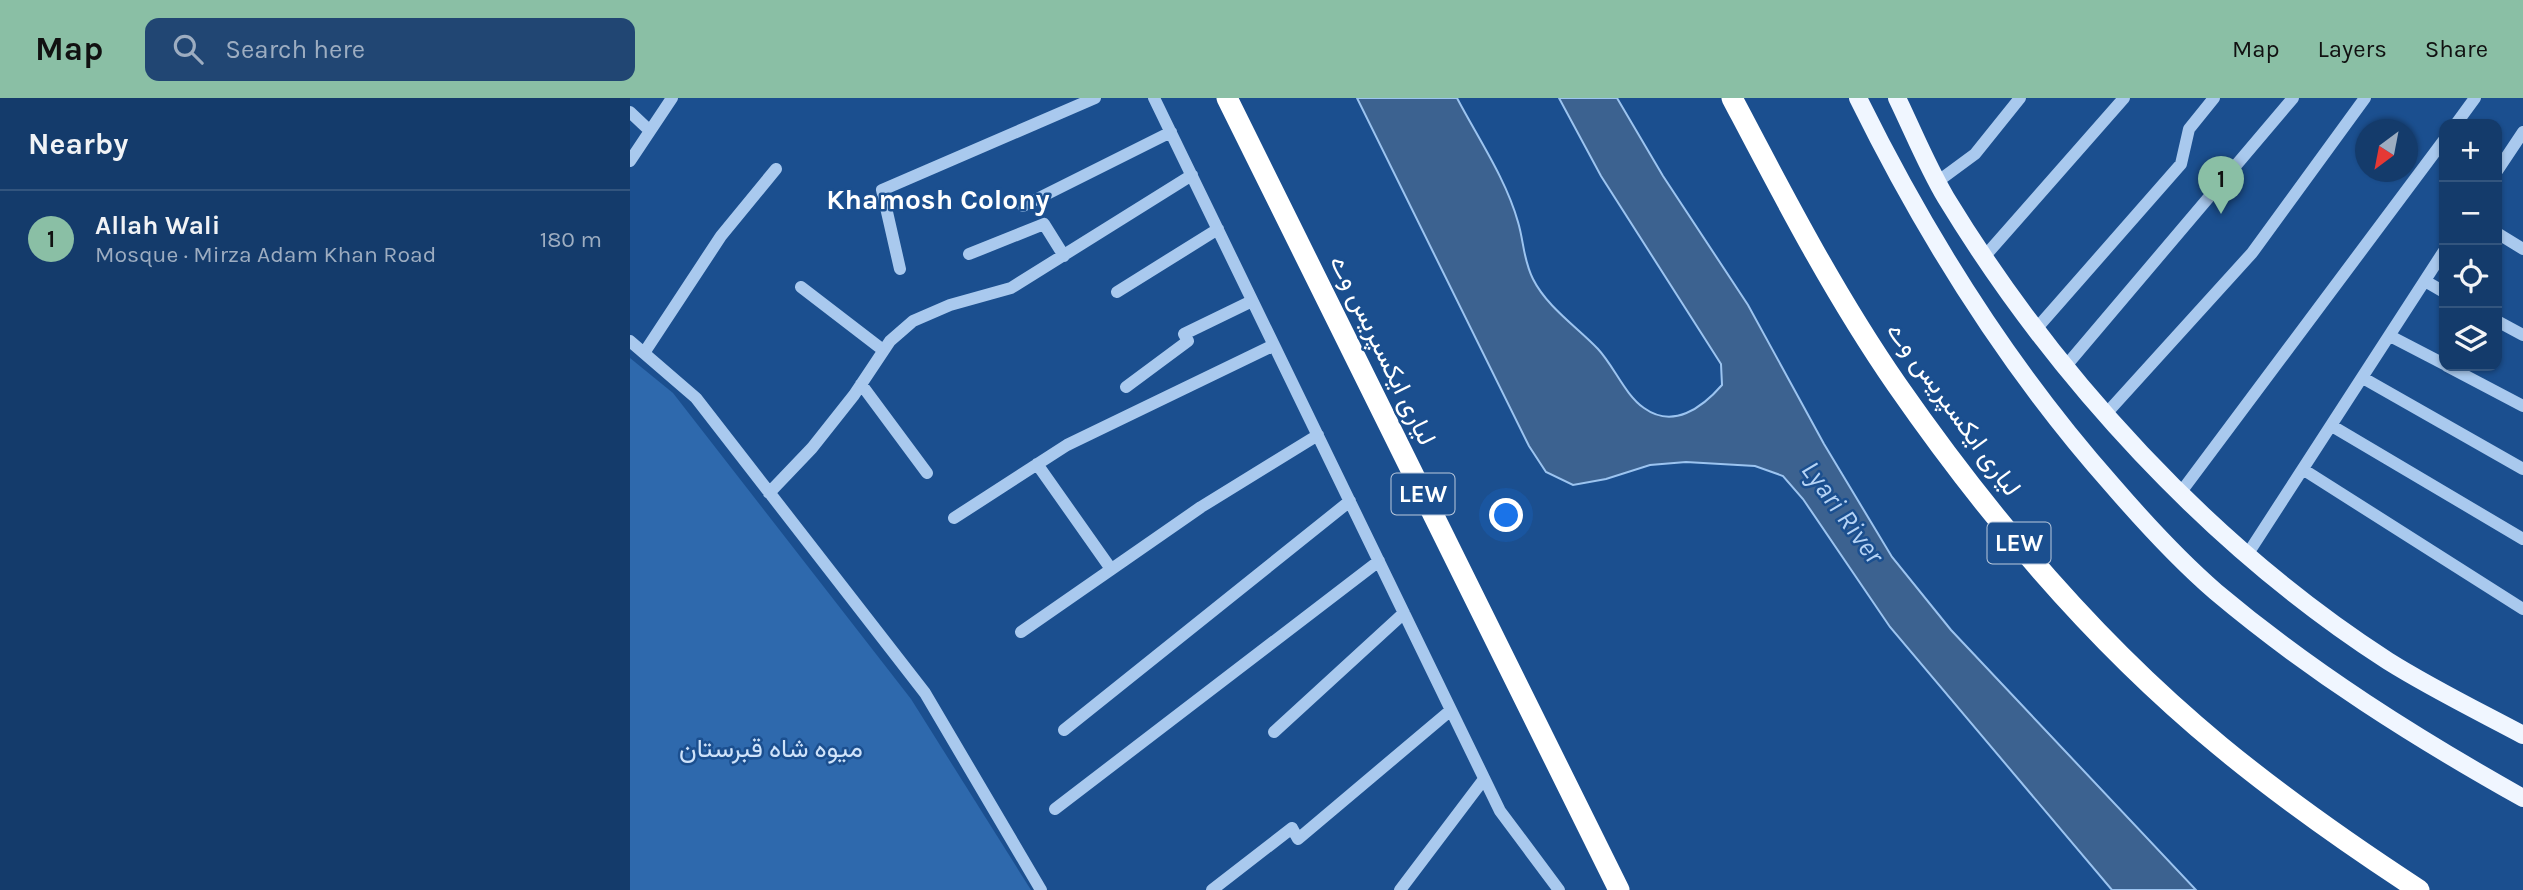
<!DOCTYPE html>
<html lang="en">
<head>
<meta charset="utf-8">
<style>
	:root { --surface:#143b6b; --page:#214673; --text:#f1f3f6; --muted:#9dadc1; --line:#33557e; --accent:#8abfa5 }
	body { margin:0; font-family:Karla,Vazirmatn,sans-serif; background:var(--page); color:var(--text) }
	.controls { position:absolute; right:21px; top:21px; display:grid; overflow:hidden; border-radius:14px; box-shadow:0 2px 5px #0004 }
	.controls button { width:63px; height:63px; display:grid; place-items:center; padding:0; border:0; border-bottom:2px solid var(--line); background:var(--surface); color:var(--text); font:35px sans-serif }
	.compass { position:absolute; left:1725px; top:21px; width:63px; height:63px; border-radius:50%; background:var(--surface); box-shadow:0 2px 5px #0004; rotate:212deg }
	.you { position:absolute; left:877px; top:418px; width:24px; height:24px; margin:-18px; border:5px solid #fff; border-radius:50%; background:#1a73e8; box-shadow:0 0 0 10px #1a73e833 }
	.badge { display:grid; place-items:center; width:46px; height:46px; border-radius:50%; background:var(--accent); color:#111; font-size:23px; font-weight:700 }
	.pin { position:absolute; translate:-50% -58px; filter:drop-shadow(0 2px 4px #0008) }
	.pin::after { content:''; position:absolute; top:37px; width:24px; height:21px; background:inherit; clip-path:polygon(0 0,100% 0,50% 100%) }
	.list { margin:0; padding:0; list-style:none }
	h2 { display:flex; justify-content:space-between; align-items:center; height:91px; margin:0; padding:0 28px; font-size:30px }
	h2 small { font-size:23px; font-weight:400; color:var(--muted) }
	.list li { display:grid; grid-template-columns:46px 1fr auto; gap:21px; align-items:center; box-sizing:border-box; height:98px; padding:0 28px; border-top:2px solid var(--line) }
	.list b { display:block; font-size:26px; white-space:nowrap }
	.list p { margin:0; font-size:23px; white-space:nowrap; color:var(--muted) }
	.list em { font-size:23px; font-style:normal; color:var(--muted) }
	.icon { flex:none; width:38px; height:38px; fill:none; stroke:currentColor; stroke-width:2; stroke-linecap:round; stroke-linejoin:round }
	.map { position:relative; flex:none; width:1893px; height:792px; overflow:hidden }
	header { display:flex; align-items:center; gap:42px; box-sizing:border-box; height:98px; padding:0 35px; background:var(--accent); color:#111 }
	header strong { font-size:33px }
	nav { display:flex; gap:38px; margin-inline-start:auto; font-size:24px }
	.search { width:490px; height:63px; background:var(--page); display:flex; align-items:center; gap:18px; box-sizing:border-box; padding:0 24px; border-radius:14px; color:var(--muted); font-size:26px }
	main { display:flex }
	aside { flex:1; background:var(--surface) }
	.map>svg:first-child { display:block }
	.green { fill:#2e69ad }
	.water { fill:#3c6290; stroke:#9cc4f0; stroke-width:2 }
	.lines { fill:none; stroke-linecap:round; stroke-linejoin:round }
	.minor { stroke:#a9c9ee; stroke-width:12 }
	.major { stroke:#f0f6ff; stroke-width:18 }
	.highway { stroke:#fff; stroke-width:21 }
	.labels { text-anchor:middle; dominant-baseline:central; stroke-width:5; stroke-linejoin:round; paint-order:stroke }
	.shield { fill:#1b4f8f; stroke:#bbcadd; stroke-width:2 }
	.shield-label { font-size:24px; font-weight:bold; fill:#fff }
	.street-label { font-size:26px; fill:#fff; stroke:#1b4f8f }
	.park-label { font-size:26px; fill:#cfe3fa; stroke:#1b4f8f }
	.neighbourhood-label { font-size:28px; font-weight:bold; fill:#fff; stroke:#1b4f8f }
	.water-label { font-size:28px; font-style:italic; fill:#b5d3f5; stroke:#1b4f8f }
</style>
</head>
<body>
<header>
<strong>Map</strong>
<div class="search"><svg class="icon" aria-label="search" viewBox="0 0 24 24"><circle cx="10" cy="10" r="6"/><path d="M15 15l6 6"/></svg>Search here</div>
<nav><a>Map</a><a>Layers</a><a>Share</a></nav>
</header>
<main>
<aside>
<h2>Nearby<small></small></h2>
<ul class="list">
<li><span class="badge">1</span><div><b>Allah Wali</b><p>Mosque · Mirza Adam Khan Road</p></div><em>180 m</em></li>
</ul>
</aside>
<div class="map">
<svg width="1893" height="792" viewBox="0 0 1893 792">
	<rect width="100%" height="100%" fill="#1b4f8f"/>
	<path class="green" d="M0,260L43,295L281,601L401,792H0Z"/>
	<path class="water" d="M727,0H827C848,40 876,81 888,124C894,144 893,161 903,181C917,209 947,229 968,251C984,268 995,297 1014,310C1043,331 1072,310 1092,287L1091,266L971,78L929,0H987L1033,78L1118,207L1194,346L1262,459L1321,532L1566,792H1482L1260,529L1173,401L1153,378L1125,368L1056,364L1020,367L976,381L943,387L916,374L899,348Z"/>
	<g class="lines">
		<path class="minor" d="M524,0L870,713L929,792
			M0,14L19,32
			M1826,26L1845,0
			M0,63L42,0
			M1867,73L1893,34
			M1307,84L1345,56L1390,0
			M393,108L541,34
			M1867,135L1893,151
			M339,156L414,126L434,158
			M1355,158L1494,0
			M270,171L252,92L465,0
			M1795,183L1814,194
			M171,189L253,252
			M487,194L588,131
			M1867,223L1893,237
			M1407,230L1551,66L1559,31L1584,0
			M1760,238L1814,266
			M0,243L66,300L295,595L411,792
			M14,255L91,138L146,71
			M1817,268L1893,308
			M1435,269L1663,0
			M1733,280L1893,371
			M231,286L297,375
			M496,289L558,243L554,236L622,203
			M1475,317L1622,155L1735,0
			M1702,328L1893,441
			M407,366L481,471
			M1674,372L1893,511
			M1551,394L1814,42
			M139,395L182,350L224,297L260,243L283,223L320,207L381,190L562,77
			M324,420L437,347L644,247
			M1617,457L1814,153
			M391,534L571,409L688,337
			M434,632L720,403
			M644,634L774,515
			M425,711L749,463
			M582,792L662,730L668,741L821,612
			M770,792L854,681"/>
		<path class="major" d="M1228,0C1297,140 1379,271 1483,388C1515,425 1549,462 1586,494C1681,574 1786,640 1893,700
			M1267,0C1283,33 1297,68 1316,100C1425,279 1581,449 1758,563C1801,590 1848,613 1893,637"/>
		<path class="highway" d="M597,0L989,792
			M1102,0C1153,97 1204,196 1267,287C1358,418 1466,546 1590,648C1653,700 1720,747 1789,792"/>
	</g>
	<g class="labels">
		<g class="shield">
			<rect x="761.5" y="375.5" width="63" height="41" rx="5"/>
			<rect x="1357.5" y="424.5" width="63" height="41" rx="5"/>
		</g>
		<g class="shield-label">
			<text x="793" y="396">LEW</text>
			<text x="1389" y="445">LEW</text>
		</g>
		<g class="street-label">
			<text transform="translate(753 252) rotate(64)">لیاری ایکسپریس وے</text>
			<text transform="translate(1324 311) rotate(54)">لیاری ایکسپریس وے</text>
		</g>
		<g class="park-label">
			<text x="141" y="650">میوہ شاہ قبرستان</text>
		</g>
		<g class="neighbourhood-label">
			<text x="308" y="101">Khamosh Colony</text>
		</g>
		<g class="water-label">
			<text transform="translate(1213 414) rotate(54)">Lyari River</text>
		</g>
	</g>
</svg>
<div class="controls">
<button>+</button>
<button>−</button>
<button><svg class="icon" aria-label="locate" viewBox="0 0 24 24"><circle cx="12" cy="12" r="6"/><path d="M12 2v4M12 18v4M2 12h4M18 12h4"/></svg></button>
<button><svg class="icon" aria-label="layers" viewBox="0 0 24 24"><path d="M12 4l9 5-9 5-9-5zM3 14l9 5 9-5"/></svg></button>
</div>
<svg class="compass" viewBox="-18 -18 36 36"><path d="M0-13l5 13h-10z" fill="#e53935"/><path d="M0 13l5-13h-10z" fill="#9dadc1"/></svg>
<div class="you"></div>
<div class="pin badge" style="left:1591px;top:116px">1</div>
</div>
</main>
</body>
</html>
